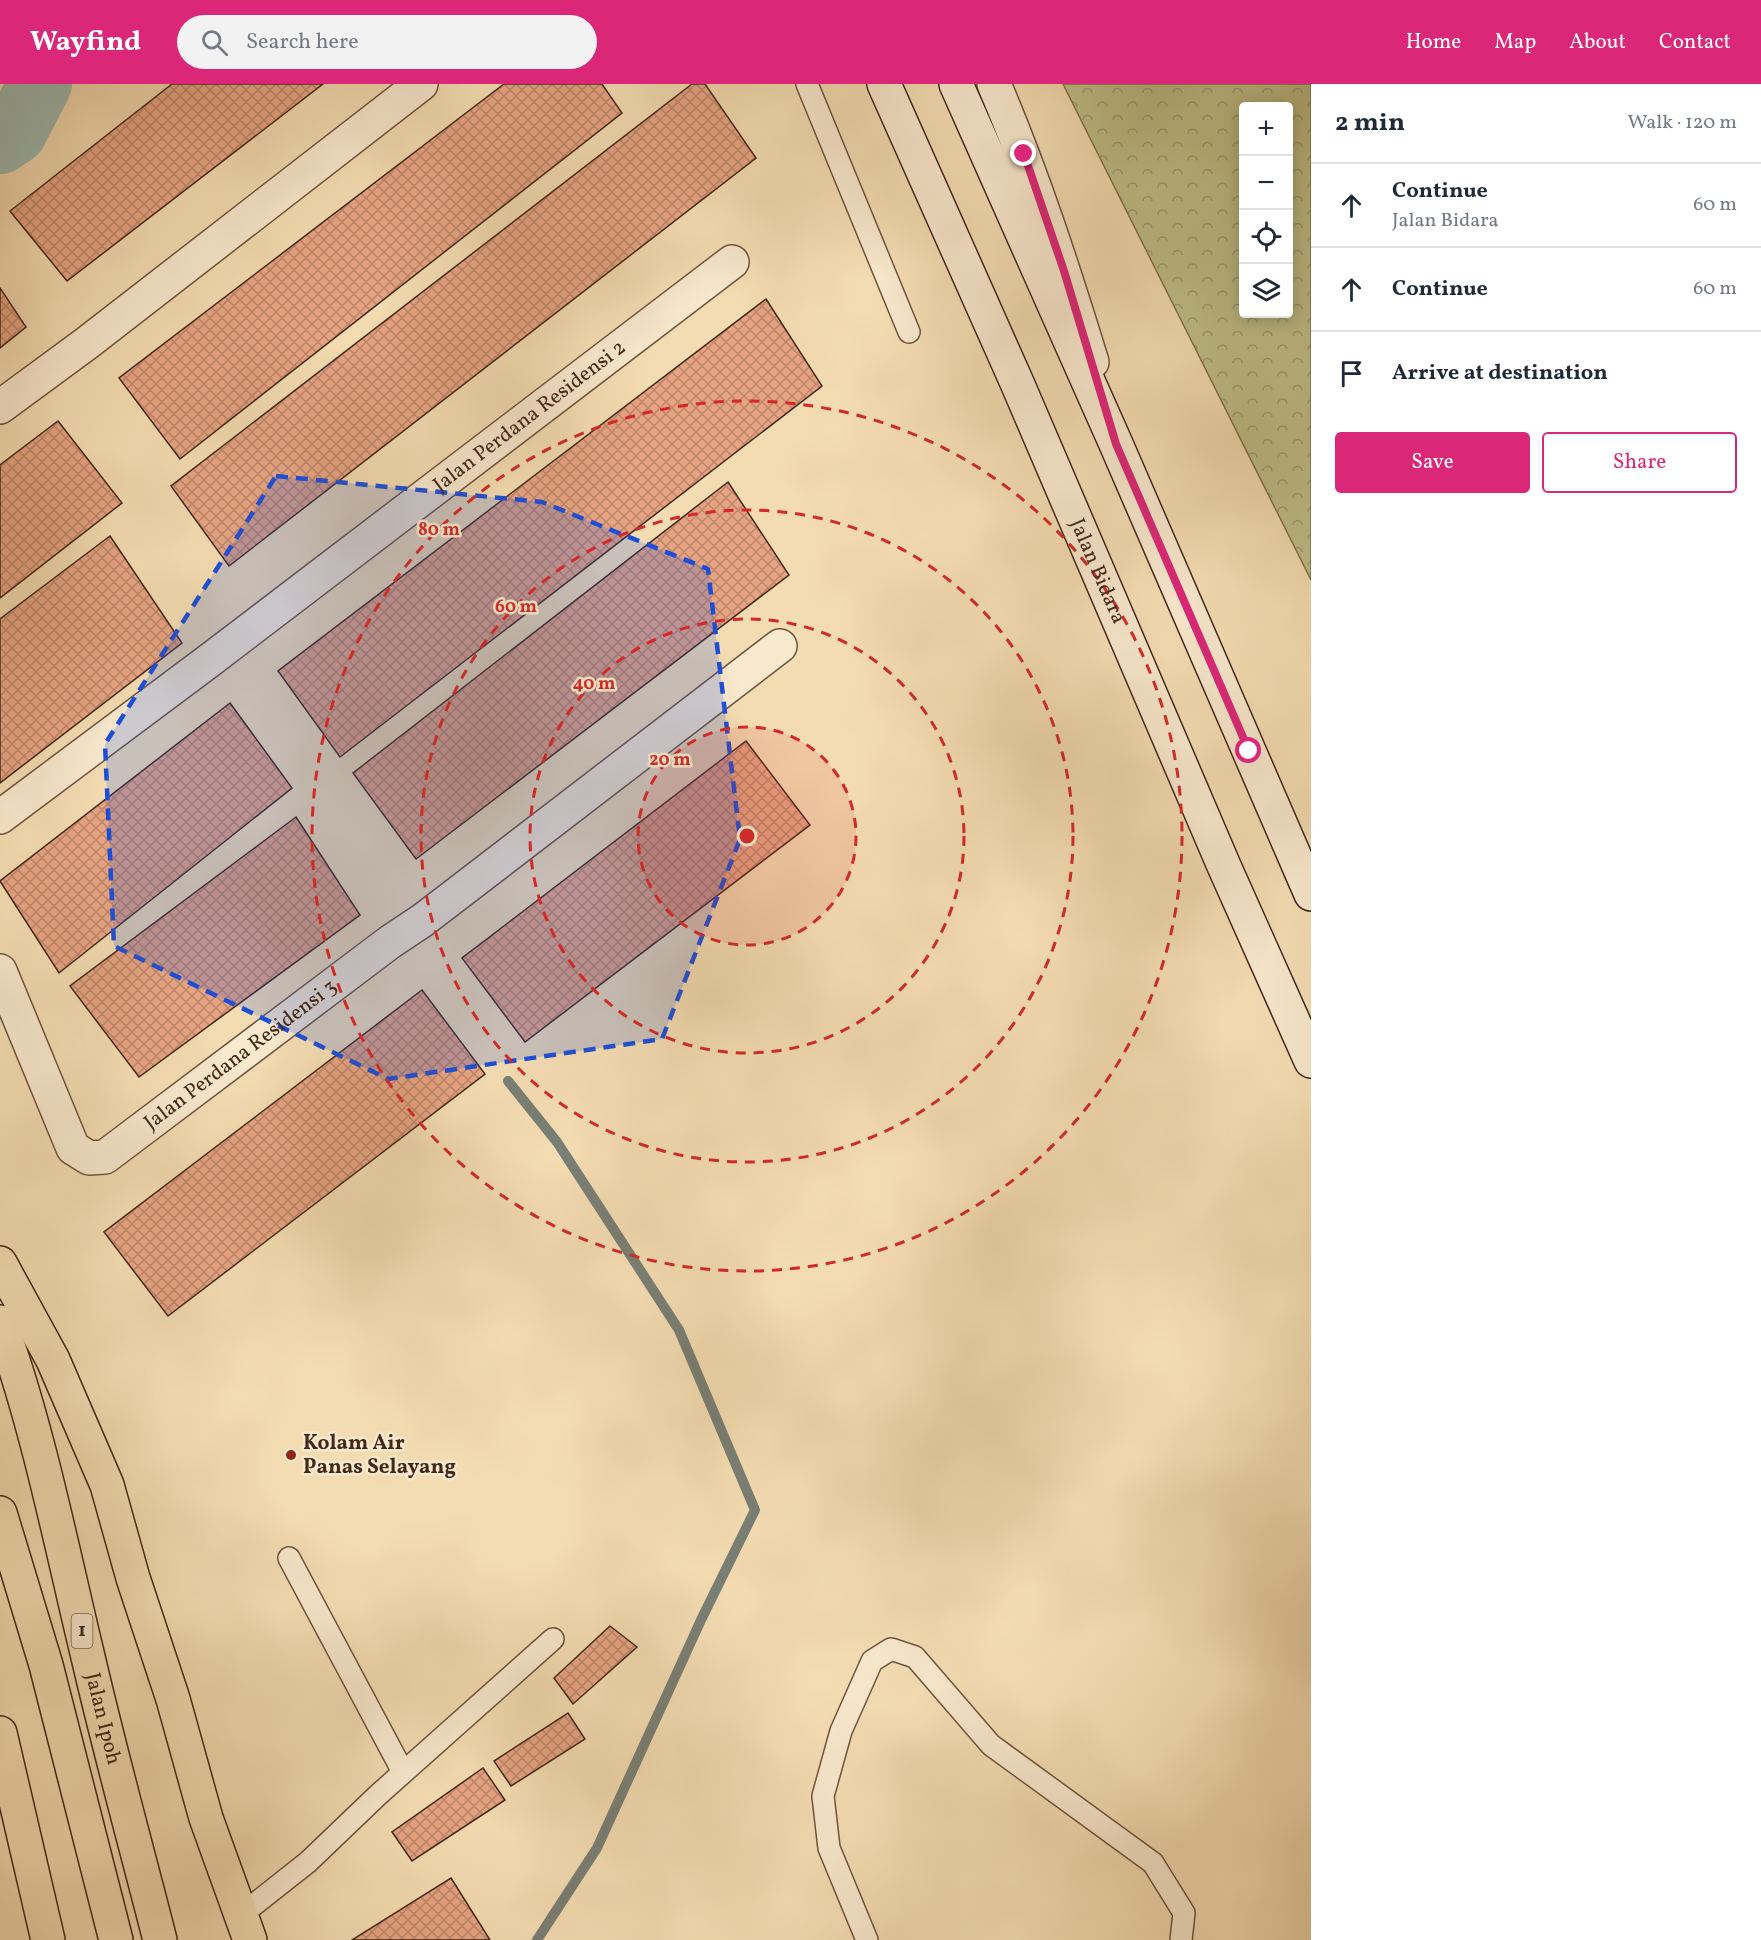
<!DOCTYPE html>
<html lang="en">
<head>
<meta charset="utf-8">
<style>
	:root { --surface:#fff; --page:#f2f2f3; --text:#1f2937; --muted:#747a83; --line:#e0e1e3; --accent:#db2777 }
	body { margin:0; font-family:Vollkorn,serif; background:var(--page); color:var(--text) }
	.controls { position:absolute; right:18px; top:18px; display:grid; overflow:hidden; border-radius:6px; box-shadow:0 3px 15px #0003 }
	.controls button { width:54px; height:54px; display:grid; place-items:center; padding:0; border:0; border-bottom:2px solid var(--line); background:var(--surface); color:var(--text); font:30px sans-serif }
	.stop { position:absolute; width:18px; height:18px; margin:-14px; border:4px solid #db2777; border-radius:50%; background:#fff }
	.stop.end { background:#db2777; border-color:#fff; box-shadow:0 2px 6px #0008 }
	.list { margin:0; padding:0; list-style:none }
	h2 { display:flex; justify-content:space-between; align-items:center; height:78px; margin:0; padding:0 24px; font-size:26px }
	h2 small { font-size:20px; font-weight:400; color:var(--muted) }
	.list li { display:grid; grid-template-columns:39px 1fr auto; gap:18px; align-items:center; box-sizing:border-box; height:84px; padding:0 24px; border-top:2px solid var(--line) }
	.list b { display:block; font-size:22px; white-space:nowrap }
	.list p { margin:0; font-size:20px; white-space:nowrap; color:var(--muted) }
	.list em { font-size:20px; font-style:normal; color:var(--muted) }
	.actions { display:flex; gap:12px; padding:18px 24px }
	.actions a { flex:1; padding:14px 0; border:2px solid var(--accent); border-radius:6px; text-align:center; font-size:21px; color:var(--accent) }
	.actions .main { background:var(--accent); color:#fff }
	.icon { flex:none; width:33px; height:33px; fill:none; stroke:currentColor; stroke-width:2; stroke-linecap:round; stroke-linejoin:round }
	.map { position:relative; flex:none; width:1311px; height:1856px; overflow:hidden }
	header { display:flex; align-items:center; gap:36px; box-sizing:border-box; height:84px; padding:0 30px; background:var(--accent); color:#fff }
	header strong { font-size:28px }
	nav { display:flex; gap:33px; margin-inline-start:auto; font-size:21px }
	.search { width:420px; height:54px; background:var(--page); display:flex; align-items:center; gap:15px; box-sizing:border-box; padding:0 21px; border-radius:33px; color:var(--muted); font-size:22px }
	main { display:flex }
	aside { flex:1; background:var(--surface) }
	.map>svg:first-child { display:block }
	.forest { fill:url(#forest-crowns); stroke:#817350; stroke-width:1.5; fill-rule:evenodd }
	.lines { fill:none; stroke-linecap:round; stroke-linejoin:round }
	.stream { stroke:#797f75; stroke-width:10 }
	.river { stroke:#9dbab3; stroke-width:64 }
	.building { fill:url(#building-cross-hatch); stroke:#432718; stroke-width:1.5 }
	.service-casing { stroke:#6f543e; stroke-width:24 }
	.minor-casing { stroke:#6f543e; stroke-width:36 }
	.secondary-casing { stroke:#432718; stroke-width:36 }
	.trunk-casing { stroke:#432718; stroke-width:36 }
	.service { stroke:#f8e8cd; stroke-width:21 }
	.minor { stroke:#f8e8cd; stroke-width:33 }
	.secondary { stroke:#f8e8cd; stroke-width:33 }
	.trunk { stroke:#f4dcb2; stroke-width:33 }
	.route { stroke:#db2777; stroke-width:8 }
	.marked { fill:#1d4ed8; fill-opacity:0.2; stroke:#1d4ed8; stroke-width:4.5; stroke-dasharray:12 8; stroke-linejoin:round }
	.ring { fill:none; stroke:#d62828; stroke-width:3; stroke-dasharray:10 8 }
	.poi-dot { fill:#8f2418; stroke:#f8e8cd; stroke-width:2 }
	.labels { text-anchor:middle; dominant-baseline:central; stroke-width:5; stroke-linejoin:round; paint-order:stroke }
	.shield { fill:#f8e8cd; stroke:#79614e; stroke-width:1.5 }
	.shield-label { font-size:20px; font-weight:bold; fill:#432718 }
	.street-label { font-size:21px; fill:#432718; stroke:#f8e8cd }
	.poi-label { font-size:21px; font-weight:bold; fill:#432718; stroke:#f8e8cd; text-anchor:start }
	.centre { fill:#d62828; stroke:#f8e8cd; stroke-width:3 }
	.ring-label { font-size:18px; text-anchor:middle; font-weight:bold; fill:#d62828; stroke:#f8e8cd; stroke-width:5; stroke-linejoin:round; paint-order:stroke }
</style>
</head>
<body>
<header>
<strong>Wayfind</strong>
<div class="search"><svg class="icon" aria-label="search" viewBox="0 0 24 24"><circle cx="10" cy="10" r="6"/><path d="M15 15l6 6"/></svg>Search here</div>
<nav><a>Home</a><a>Map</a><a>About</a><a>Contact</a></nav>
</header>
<main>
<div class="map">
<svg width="1311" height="1856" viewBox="0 0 1311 1856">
	<defs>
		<pattern id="forest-crowns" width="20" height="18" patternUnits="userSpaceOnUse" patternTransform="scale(1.5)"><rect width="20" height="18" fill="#bfbf89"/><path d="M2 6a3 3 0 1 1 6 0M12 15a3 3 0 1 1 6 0" fill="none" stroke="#9d9b6f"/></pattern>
		<pattern id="building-cross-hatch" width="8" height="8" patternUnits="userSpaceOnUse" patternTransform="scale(1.5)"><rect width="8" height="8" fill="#e7a483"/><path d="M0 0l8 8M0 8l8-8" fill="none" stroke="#bd866a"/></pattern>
	</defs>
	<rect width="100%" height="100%" fill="#f4dcb2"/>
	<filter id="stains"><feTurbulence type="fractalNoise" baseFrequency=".00333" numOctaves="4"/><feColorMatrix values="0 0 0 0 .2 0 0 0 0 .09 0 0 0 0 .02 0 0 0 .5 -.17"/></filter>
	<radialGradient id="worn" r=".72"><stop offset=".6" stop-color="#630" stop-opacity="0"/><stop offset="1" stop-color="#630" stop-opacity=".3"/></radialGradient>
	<path class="forest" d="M1063,0H1311V496ZM1244,22H1288V230H1244Z"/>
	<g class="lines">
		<path class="stream" d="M508,997L557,1058L679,1246L755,1426L701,1536L597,1764L537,1856"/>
		<path class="river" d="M0,58L15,48L40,0"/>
	</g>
	<path class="building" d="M172,0H323L67,197L10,127Z
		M504,0H602L622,29L180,375L119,294Z
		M692,0H705L756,74L229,482L171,402Z
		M0,204L26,243L0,264Z
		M766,215L822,302L340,673L278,587Z
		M58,337L122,419L0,514V381Z
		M728,398L789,491L416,775L353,689Z
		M110,452L182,559L0,699V535Z
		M230,619L292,704L59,889L0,797Z
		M746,657L810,741L525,958L462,874Z
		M296,733L360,831L139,993L70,902Z
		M422,906L485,990L168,1232L104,1148Z
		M610,1542L637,1563L573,1620L554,1594Z
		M568,1629L585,1655L511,1702L494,1677Z
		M483,1684L505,1716L412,1777L392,1748Z
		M451,1794L490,1856H352Z"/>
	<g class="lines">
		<defs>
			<path id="service" d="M807,0L909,248
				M289,1474L403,1688
				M241,1831L308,1778L378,1711L553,1555
				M867,1856L829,1764L823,1712L841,1647L872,1577L891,1565L915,1573L991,1661L1153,1779L1184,1829L1181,1856"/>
			<g id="minor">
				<path d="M994,0C1033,91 1063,184 1092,278"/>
				<path d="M0,323L87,259L421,0"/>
				<path id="s1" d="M0,733L210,576L732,178"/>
				<path id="s2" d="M0,887L73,1064L89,1074L105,1073L390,858L423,836L780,562"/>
			</g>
			<g id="secondary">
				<path id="s3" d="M884,0L1018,301L1224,782L1311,977"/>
				<path d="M956,0L1116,360L1311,810"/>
			</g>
			<g id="trunk">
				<path d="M0,1179L53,1276L107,1401L133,1494L173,1615L206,1734L250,1856"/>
				<path id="s4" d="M0,1238C39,1347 61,1461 88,1573C110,1668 136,1762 160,1856"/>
				<path d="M0,1429L46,1581L116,1856"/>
				<path d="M0,1649L48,1856"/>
			</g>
		</defs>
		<use href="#service" class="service-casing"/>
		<use href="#minor" class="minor-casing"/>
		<use href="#secondary" class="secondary-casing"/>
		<use href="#trunk" class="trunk-casing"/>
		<use href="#service" class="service"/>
		<use href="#minor" class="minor"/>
		<use href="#secondary" class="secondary"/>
		<use href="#trunk" class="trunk"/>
	</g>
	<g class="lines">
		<path class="route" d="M1024,70L1064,187L1116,360L1249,667"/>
	</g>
	<path class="marked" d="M276,392L542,418L708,485L740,755L662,955L388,995L114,862L105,660Z"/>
	<circle cx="747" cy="752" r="109" fill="#d62828" fill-opacity=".12"/>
	<g class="ring">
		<circle cx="747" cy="752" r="109"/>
		<circle cx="747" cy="752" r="217"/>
		<circle cx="747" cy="752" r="326"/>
		<circle cx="747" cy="752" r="435"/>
	</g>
	<circle class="poi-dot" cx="291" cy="1371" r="6"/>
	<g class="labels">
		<rect class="shield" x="71.5" y="1530" width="21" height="34" rx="4.5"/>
		<g class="shield-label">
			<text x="82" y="1547">1</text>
		</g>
		<g class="street-label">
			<text stroke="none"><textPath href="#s1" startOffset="664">Jalan Perdana Residensi 2</textPath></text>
			<text stroke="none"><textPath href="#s3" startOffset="532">Jalan Bidara</textPath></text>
			<text stroke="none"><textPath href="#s2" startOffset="396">Jalan Perdana Residensi 3</textPath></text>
			<text stroke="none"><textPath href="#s4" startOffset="410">Jalan Ipoh</textPath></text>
		</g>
		<g class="poi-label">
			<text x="303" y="1359">Kolam Air<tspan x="303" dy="24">Panas Selayang</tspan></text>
		</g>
	</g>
	<circle cx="747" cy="752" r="9" class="centre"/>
	<g class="ring-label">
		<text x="439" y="451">80 m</text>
		<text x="516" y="528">60 m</text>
		<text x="594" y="605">40 m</text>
		<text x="670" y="681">20 m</text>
	</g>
	<rect width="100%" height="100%" filter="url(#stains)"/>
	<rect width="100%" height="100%" fill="url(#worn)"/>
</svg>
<div class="controls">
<button>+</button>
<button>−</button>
<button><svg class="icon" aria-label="locate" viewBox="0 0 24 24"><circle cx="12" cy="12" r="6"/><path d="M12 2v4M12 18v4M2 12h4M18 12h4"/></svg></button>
<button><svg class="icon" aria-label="layers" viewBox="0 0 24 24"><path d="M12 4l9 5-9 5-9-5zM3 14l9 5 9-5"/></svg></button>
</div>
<div class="stop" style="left:1249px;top:667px"></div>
<div class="stop end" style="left:1024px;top:70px"></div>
</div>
<aside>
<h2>2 min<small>Walk · 120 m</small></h2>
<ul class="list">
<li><svg class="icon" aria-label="ahead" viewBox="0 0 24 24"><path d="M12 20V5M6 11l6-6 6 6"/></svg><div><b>Continue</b><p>Jalan Bidara</p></div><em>60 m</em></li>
<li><svg class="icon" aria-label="ahead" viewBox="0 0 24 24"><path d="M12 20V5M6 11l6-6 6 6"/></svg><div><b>Continue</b></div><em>60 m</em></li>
<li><svg class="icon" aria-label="arrive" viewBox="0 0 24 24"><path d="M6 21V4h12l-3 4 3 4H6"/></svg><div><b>Arrive at destination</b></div></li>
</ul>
<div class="actions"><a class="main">Save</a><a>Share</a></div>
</aside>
</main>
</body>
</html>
